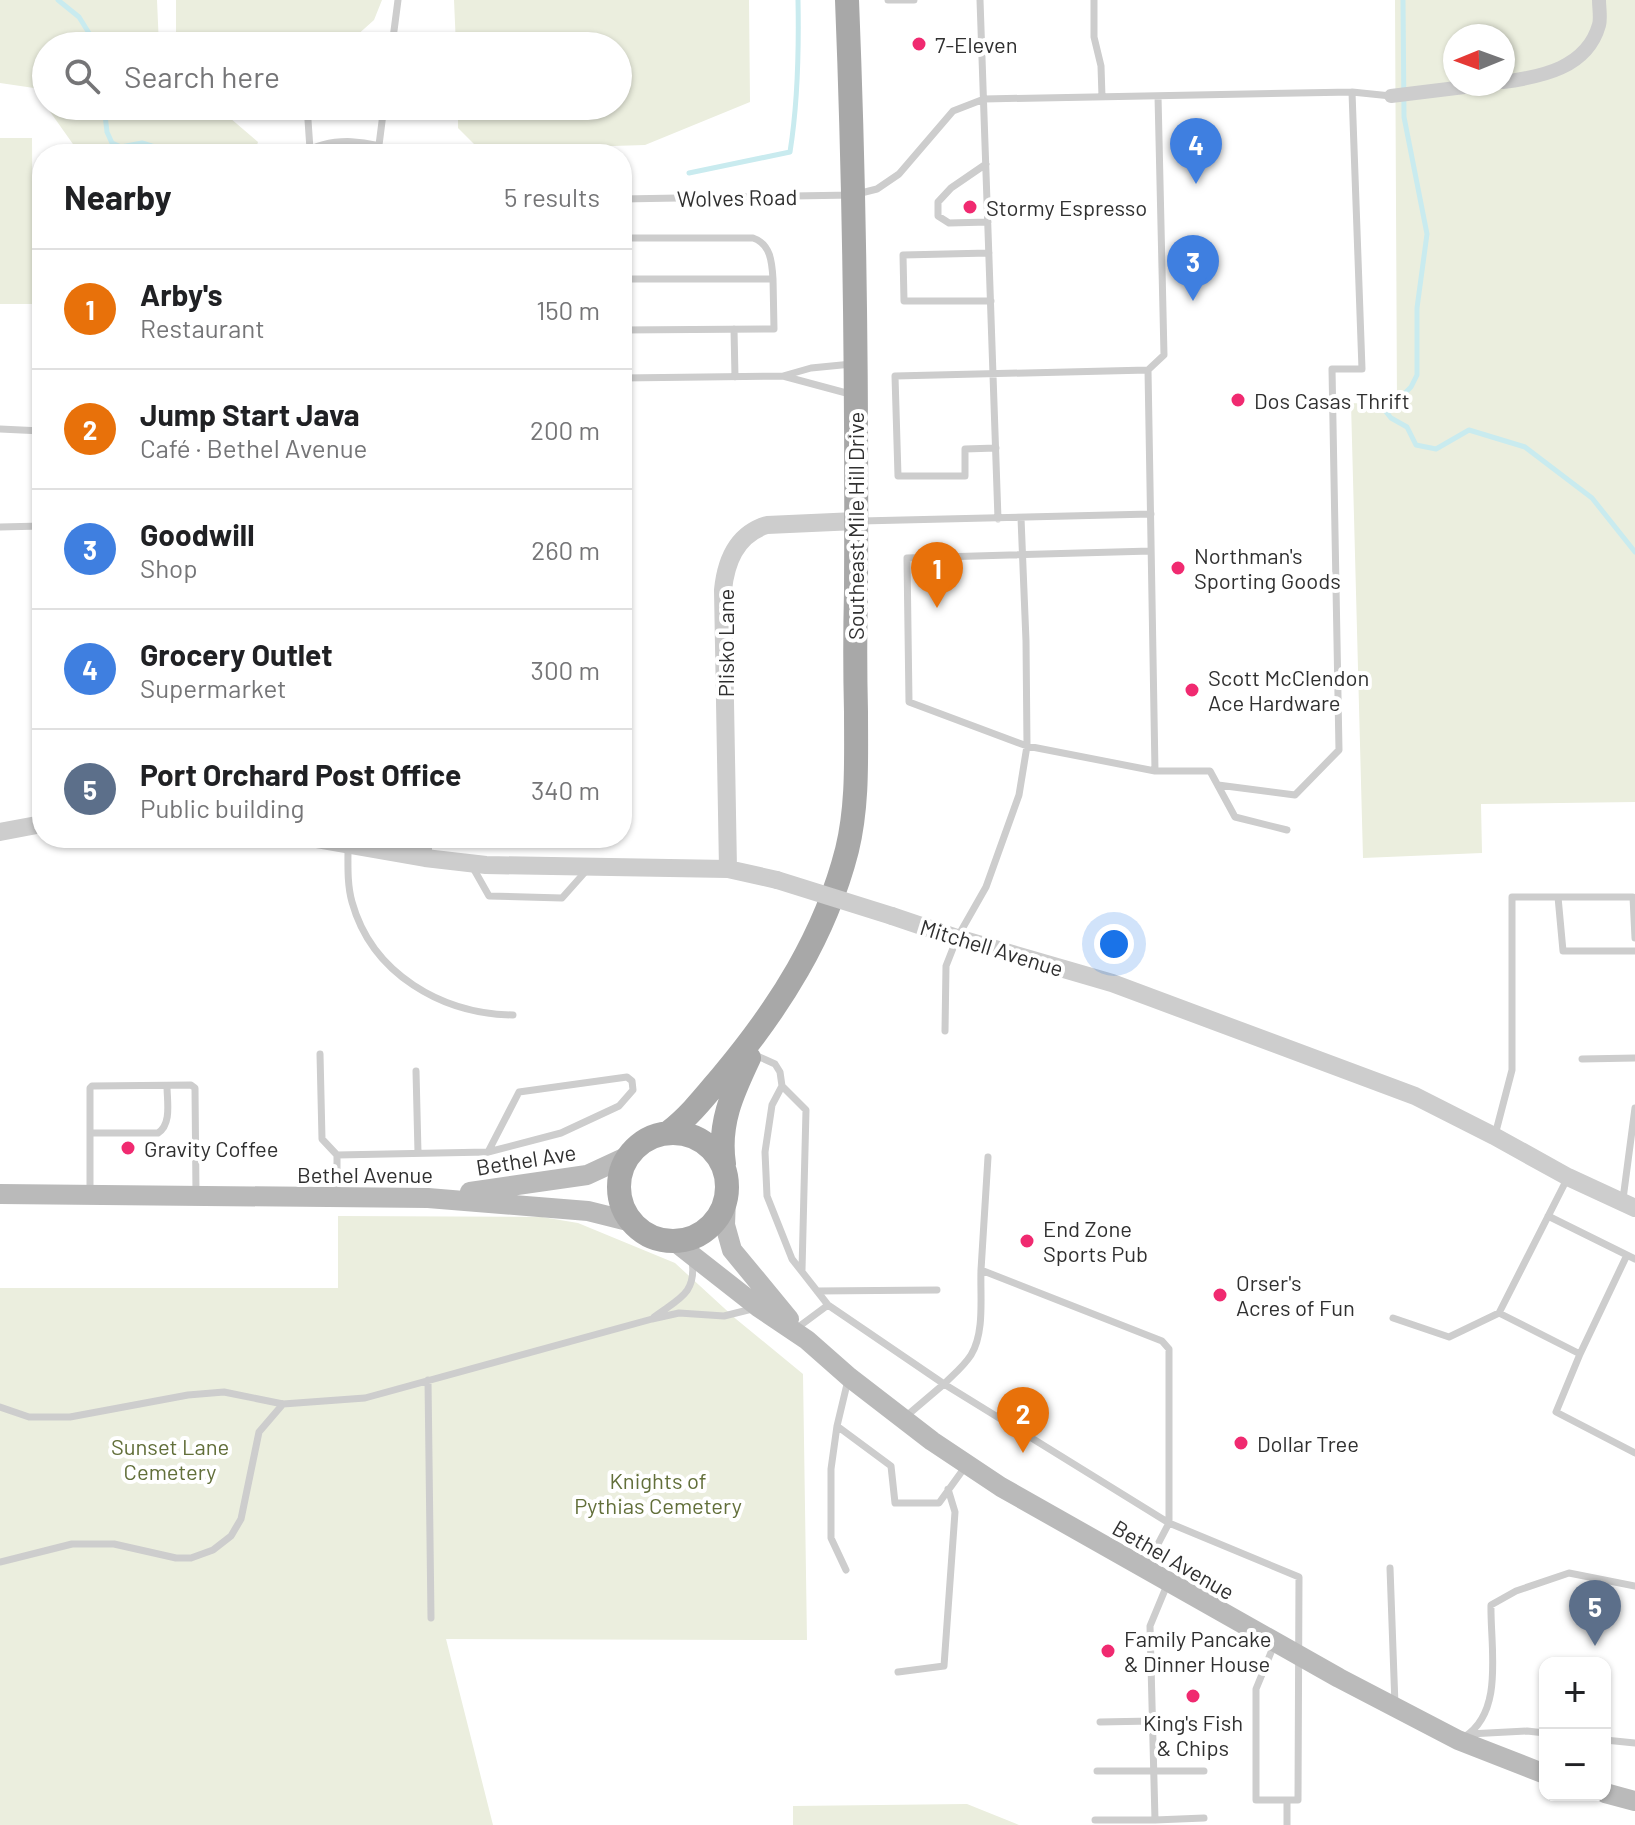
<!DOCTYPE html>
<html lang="en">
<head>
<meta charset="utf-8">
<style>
	:root { --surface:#fff; --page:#f6f6f6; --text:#202124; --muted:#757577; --line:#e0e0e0; --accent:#1a73e8 }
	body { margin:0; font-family:Barlow,sans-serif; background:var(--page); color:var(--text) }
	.controls { position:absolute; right:24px; bottom:24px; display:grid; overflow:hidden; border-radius:16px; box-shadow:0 2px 6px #0004 }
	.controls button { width:72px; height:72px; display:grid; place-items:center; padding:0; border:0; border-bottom:2px solid var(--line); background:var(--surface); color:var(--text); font:40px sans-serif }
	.compass { position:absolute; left:1443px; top:24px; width:72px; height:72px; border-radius:50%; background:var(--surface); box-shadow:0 2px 6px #0004; rotate:269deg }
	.you { position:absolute; left:1114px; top:944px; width:28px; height:28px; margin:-20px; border:6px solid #fff; border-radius:50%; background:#1a73e8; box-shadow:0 0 0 12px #1a73e833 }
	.badge { display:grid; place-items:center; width:52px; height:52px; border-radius:50%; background:var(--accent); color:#fff; font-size:26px; font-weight:700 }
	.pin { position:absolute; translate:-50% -66px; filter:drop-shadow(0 2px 4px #0008) }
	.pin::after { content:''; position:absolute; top:42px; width:28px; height:24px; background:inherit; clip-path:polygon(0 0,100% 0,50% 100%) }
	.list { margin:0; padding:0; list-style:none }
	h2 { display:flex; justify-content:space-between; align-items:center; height:104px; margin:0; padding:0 32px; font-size:34px }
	h2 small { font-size:26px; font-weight:400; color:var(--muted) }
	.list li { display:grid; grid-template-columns:52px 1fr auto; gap:24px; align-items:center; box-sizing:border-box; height:120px; padding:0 32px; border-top:2px solid var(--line) }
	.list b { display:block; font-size:30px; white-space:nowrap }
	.list p { margin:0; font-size:26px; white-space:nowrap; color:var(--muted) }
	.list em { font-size:26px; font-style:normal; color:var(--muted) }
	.icon { flex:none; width:44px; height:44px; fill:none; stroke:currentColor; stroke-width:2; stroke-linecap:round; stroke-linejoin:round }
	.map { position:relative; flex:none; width:1635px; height:1825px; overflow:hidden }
	.search { position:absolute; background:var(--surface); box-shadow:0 2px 6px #0004; left:32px; top:32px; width:600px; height:88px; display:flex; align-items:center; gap:20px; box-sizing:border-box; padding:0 28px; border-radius:44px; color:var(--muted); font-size:30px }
	.panel { position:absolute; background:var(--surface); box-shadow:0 2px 6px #0004; left:32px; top:144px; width:600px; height:704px; border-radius:32px }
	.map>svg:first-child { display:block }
	.green { fill:#ebeede; fill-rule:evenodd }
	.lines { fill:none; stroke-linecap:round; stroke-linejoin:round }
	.stream { stroke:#c9ebef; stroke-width:5 }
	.service { stroke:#cdcdcd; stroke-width:7 }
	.minor { stroke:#cdcdcd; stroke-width:14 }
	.tertiary { stroke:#cdcdcd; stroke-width:18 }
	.secondary { stroke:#bababa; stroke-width:20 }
	.primary { stroke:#a8a8a8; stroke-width:24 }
	.tertiary-bridge { stroke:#cdcdcd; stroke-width:18 }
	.poi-dot { fill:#f02a70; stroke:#fff; stroke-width:3 }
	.labels { text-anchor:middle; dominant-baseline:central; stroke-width:8; stroke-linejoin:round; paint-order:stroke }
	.poi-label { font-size:22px; fill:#303030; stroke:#fff; text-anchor:start }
	.street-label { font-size:22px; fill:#303030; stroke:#fff }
	.park-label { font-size:22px; fill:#626f3a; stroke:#fff }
</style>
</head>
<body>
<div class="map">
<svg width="1635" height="1825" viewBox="0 0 1635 1825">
	<rect width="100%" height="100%" fill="#fff"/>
	<path class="green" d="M0,0H157L159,46H46V105L34,88L0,83Z
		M176,0H382L374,20L345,46H176Z
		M454,0H749L750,102L645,145L480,150L458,128V106H618V46H456Z
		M1395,0H1635V802L1481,804L1482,853L1363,858L1351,403L1397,405ZM1455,36H1503V84H1455Z
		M46,106H216L258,142L254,154H80Z
		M0,138H32L33,304H0Z
		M338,1216L542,1217L578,1223L675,1263L736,1319L803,1374L807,1640L446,1639L493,1825H0V1288H338Z
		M967,1804L1019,1825H793V1806Z"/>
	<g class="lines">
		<path class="stream" d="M58,0L79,17L97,46
			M1403,0L1404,117L1427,234L1417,308V375L1411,387L1398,400L1383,408L1391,418L1407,427L1416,445L1436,449L1469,430L1525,447L1592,498L1635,552
			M104,106L107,132L112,143L121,147L142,143L158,148L161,154
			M689,173L790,152C798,102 799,51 798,0"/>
		<path class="service" d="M888,0H914
			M980,0L998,519
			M1094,0V37L1101,66L1102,97
			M392,46L398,0
			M307,106L310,149
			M379,145L384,106
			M302,154C332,135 371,140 402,154
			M986,164L951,188L938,202V216L949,223L988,222
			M622,199L853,195L877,189L899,174L953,111L984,99L1352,92
			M989,253L903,255L904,301H991
			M622,279H773L774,329L622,330
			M734,329L735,377
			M622,378L783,376
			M625,378V238H753C771,244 772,263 773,279
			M850,394L783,376L811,368L852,364
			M0,429L42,431
			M996,448L965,449V476H898L895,376L1148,370
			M861,521L1151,514
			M0,527L42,526
			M1151,551L907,558L909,702L1027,746L1155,771H1210L1235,817L1287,830
			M40,706L42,708
			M1155,771L1148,370L1164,355L1158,96
			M1218,785L1295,795L1339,750L1332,369H1362L1352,92L1391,96
			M348,847C348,865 347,884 352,902C372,974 442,1014 513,1015
			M472,866L489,896L562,898L586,871
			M1558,897L1563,951H1635
			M945,1031L946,966L957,938L986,887L1019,795L1027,746L1026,641L1021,518
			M320,1054L322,1139L337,1155
			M753,1054L775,1064L780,1072L782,1086L772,1105L765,1152L767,1196L792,1259L828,1305L944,1384L904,1418
			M1582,1059L1635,1058
			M416,1071L418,1153
			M782,1086L806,1110L802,1270
			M90,1133H158C172,1124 167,1101 167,1086
			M1495,1135L1512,1070V897H1633L1635,938
			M90,1194V1088L92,1086L191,1085L195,1088L196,1194
			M337,1196V1155L488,1152L561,1133L619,1106L633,1090L632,1081L627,1077L519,1092L488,1152
			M1623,1199L1635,1108
			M1548,1216L1635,1259
			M981,1270C980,1296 985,1332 971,1355C964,1366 953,1375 944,1384L1169,1523V1349L1162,1341L981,1270L988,1157
			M817,1291L937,1290
			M1499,1313L1580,1354L1556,1412L1635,1453
			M654,1317C678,1299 697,1294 692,1260
			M1393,1318L1449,1337L1499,1313L1567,1179
			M797,1328L828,1305
			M1580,1354L1627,1255
			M428,1380L431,1618
			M848,1380L837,1426L891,1466L895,1503H939L965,1467
			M0,1407L29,1417H70L188,1395L224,1392L283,1404L365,1398L652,1319L679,1313L724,1316L752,1309
			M837,1426L831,1469V1538L846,1570
			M0,1562L72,1544H114L176,1558H191L213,1550L231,1536L241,1519L259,1432L283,1404
			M1146,1567L1169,1523L1299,1577L1298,1800H1256V1689L1274,1645
			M1390,1568L1395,1705
			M1167,1585L1150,1626L1155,1820L1204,1818
			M898,1672L944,1666L955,1512L948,1489
			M1100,1722L1152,1721
			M1469,1734L1527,1731L1545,1733
			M1464,1737C1505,1712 1490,1646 1491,1605L1516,1591L1569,1573L1635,1586
			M1605,1740L1635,1743
			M1097,1771H1204
			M1287,1800V1825
			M1095,1820H1155"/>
		<path class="minor" d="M1503,82C1541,77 1587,68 1599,25C1601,18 1599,8 1599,0
			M1391,96L1489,84
			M425,858V838"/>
		<path class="tertiary" d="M0,832L42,824
			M310,838L425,858L486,865L728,869L777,880
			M728,869L723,590C726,560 737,534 767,525L856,521
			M892,916L957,938L1112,983L1415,1096L1494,1136L1568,1177L1635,1208"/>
		<path class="secondary" d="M470,1192L587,1175L628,1156
			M0,1194L428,1198L588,1211L632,1222
			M726,1198L725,1225L732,1250L789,1319
			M674,1241L758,1307L807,1340L849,1377L932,1441L1001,1487L1339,1678L1458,1740L1545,1774
			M1605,1793L1635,1801"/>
		<path class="primary" d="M669,1132C690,1116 706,1095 723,1075C779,1008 825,936 847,850C858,805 856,758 856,712C855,672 855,631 856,591C857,394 855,197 847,0
			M619 1187a54 54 0 1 1 108 0a54 54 0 1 1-108 0Z
			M724,1164C718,1124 732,1094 749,1058"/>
		<path class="tertiary-bridge" d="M777,880L892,916"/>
	</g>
	<g class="poi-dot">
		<circle cx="919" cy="44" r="8"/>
		<circle cx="970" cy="207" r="8"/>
		<circle cx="1238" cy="400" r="8"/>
		<circle cx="1178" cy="568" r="8"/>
		<circle cx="1192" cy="690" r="8"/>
		<circle cx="128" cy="1148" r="8"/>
		<circle cx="1027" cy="1241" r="8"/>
		<circle cx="1220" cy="1295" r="8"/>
		<circle cx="1241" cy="1443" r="8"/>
		<circle cx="1108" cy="1651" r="8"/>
		<circle cx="1193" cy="1696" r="8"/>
	</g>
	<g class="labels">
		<g class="poi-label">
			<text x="935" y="44">7-Eleven</text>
			<text x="986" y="207">Stormy Espresso</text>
			<text x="1254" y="400">Dos Casas Thrift</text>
			<text x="1194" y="555">Northman's<tspan x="1194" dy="25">Sporting Goods</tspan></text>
			<text x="1208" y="677">Scott McClendon<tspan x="1208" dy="25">Ace Hardware</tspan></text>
			<text x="144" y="1148">Gravity Coffee</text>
			<text x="1043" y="1228">End Zone<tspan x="1043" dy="25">Sports Pub</tspan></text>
			<text x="1236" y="1282">Orser's<tspan x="1236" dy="25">Acres of Fun</tspan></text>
			<text x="1257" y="1443">Dollar Tree</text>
			<text x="1124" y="1638">Family Pancake<tspan x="1124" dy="25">&amp; Dinner House</tspan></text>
			<text x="1193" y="1722" text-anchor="middle">King's Fish<tspan x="1193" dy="25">&amp; Chips</tspan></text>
		</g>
		<g class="street-label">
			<text transform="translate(737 197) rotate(-1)">Wolves Road</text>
			<text transform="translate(855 526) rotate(-90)">Southeast Mile Hill Drive</text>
			<text transform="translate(725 643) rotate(-90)">Plisko Lane</text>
			<text transform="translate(992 947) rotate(17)">Mitchell Avenue</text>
			<text transform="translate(526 1159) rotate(-9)">Bethel Ave</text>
			<text x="365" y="1174">Bethel Avenue</text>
			<text transform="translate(1174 1559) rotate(30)">Bethel Avenue</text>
		</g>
		<g class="park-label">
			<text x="170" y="1446">Sunset Lane<tspan x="170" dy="25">Cemetery</tspan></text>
			<text x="658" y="1480">Knights of<tspan x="658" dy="25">Pythias Cemetery</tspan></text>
		</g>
	</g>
</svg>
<div class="controls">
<button>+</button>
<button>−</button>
</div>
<svg class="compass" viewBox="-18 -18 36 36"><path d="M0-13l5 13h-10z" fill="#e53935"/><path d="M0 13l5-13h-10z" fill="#757577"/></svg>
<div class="you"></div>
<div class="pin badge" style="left:937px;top:608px;background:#e8710a">1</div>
<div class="pin badge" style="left:1023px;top:1453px;background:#e8710a">2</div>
<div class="pin badge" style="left:1193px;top:301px;background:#3f7fe0">3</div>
<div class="pin badge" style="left:1196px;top:184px;background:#3f7fe0">4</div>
<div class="pin badge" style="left:1595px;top:1646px;background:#5c6f8a">5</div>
<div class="search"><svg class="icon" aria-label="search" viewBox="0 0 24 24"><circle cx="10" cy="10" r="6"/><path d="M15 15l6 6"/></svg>Search here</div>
<section class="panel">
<h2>Nearby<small>5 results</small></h2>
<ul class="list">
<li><span class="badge" style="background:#e8710a">1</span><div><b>Arby's</b><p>Restaurant</p></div><em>150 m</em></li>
<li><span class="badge" style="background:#e8710a">2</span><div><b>Jump Start Java</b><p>Café · Bethel Avenue</p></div><em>200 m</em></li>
<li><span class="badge" style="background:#3f7fe0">3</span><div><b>Goodwill</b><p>Shop</p></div><em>260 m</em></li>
<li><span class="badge" style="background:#3f7fe0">4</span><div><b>Grocery Outlet</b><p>Supermarket</p></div><em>300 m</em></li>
<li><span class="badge" style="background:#5c6f8a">5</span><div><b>Port Orchard Post Office</b><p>Public building</p></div><em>340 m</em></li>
</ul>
</section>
</div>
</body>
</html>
